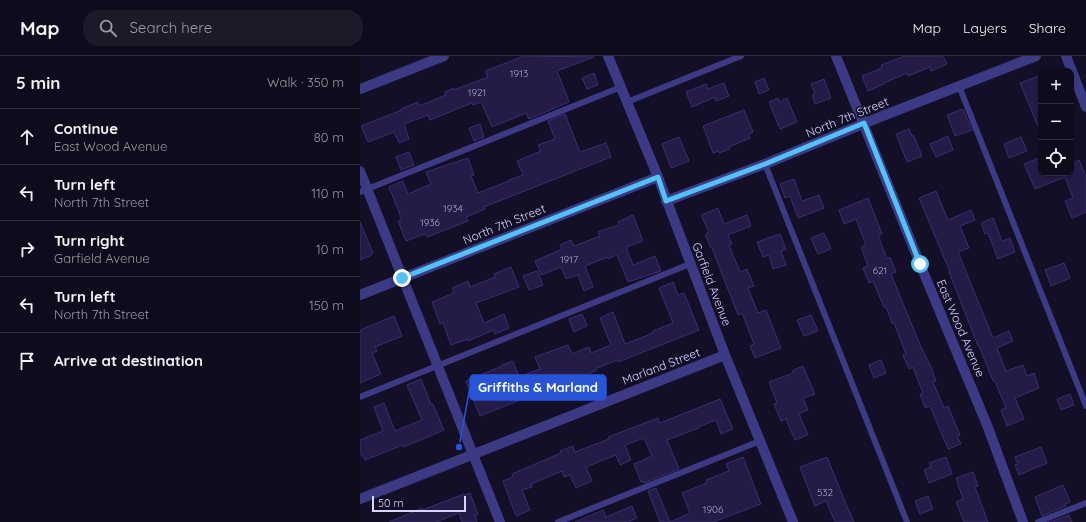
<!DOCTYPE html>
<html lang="en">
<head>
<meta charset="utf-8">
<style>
	:root { --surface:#0e0b1c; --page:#1c1929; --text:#f1f3f6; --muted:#9b9ba3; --line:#2e2b3b }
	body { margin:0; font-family:Quicksand,sans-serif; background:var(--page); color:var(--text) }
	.controls { position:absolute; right:12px; top:12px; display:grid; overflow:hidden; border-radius:8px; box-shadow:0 1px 3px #0004 }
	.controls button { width:36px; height:36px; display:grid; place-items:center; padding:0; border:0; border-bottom:1px solid var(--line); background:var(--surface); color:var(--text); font:20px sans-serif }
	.scale { position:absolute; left:12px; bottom:10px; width:94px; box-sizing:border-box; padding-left:4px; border:2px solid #d9d4ff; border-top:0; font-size:11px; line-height:14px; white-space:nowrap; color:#d9d4ff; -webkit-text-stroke:3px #130f26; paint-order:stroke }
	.stop { position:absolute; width:12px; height:12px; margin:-9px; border:3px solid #4fc3f7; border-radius:50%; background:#fff }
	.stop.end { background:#4fc3f7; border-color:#fff; box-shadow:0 1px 4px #0008 }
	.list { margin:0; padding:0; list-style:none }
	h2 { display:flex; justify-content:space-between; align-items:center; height:52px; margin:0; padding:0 16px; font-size:17px }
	h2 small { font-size:13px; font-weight:400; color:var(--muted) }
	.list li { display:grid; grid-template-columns:26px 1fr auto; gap:12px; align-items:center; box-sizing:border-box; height:56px; padding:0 16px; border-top:1px solid var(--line) }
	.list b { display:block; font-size:15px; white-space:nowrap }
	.list p { margin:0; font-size:13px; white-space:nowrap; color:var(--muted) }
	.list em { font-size:13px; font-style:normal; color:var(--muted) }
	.icon { flex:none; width:22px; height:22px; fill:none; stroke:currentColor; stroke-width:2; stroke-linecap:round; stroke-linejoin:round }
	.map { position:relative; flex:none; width:726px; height:466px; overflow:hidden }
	header { display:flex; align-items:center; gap:24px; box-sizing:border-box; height:56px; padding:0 20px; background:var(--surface); border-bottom:1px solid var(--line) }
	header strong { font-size:19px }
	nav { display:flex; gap:22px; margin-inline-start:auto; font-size:14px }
	.search { width:280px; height:36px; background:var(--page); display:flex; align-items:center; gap:10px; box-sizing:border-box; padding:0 14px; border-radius:16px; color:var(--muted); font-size:15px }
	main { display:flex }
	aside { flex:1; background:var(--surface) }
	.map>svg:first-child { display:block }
	.building { fill:#241b47; stroke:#3b2d73 }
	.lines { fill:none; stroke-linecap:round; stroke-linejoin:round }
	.service { stroke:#3d3a85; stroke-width:6 }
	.minor { stroke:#3d3a85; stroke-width:10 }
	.route { stroke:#4fc3f7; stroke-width:5 }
	.labels { text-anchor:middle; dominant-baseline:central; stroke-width:3.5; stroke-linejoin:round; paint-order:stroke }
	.number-label { font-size:10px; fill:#aca6d1 }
	.street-label { font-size:12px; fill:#d9d4ff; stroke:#130f26 }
	.leader { fill:none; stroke:#2655da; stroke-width:1.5 }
	.callout-dot { fill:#2655da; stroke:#130f26; stroke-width:1.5 }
	.callout { fill:#2655da; stroke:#2655da; stroke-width:1.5 }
	.callout-label { font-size:13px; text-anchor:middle; font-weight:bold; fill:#fff }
</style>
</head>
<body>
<header>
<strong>Map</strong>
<div class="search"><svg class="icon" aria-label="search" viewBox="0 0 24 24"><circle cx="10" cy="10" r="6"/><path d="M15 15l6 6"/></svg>Search here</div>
<nav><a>Map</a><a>Layers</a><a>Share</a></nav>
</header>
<main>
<aside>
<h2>5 min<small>Walk · 350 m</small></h2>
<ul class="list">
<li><svg class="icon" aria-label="ahead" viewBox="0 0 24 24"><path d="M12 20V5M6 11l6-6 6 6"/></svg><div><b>Continue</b><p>East Wood Avenue</p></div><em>80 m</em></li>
<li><svg class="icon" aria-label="left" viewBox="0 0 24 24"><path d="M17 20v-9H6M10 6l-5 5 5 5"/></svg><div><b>Turn left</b><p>North 7th Street</p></div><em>110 m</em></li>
<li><svg class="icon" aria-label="right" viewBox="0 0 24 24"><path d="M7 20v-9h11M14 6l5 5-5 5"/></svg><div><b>Turn right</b><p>Garfield Avenue</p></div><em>10 m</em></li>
<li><svg class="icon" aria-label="left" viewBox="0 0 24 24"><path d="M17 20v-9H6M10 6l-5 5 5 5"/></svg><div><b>Turn left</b><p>North 7th Street</p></div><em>150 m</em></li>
<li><svg class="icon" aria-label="arrive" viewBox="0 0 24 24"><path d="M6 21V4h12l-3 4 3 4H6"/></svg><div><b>Arrive at destination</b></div></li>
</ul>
</aside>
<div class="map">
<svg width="726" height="466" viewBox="0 0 726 466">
	<rect width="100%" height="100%" fill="#130f26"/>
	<path class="building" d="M164,0L234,1L197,15L209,46L169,63L166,57L132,71L121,46L113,49L112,47L70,64L68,59L44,68L49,83L39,87L34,76L8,86L1,70L42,54L41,53L58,46L59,50L86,39L85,36L94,32V34L128,21L125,15Z
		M545,0H583L587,8L571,15L570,11L548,20L547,17L524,27V28L508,35L502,20L522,12L521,9Z
		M234,17L238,29L227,33L222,22Z
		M681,19V75H680L660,27Z
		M404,22L409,34L399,38L395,26Z
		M464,23L471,42L455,48L452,39L455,38L451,28Z
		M364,27L369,40L356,45L355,41L332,51L326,36L346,28L348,33Z
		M418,42L420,46L427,42L437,66L420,73L409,46Z
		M603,53L612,74L595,80L587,59Z
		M384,54L393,76L389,78L390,82L369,91L370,93L359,97V95L353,97L343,70Z
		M205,58L220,96L246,87L251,101L124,151L125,153L106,161L108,165L67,181L65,178L46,185L38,165L42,164L29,131L43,125L48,138L71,128L66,116L108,102L114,119L111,120L118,137L149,125V124L163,119L157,105L181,95L178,89L195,83L188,65Z
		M120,68L124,81L114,85L109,72Z
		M549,73L552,80H554L562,100L547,106L536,78Z
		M588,80L593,94L576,101L570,88Z
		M319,81L329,105L311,112L302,88Z
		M661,81L667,95L649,102L644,88Z
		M49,96L54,109L41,114L36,101Z
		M681,101V117H711V108L719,104L726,121V156L712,162L705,145L713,142L705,121L675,133L664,108Z
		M434,123L442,145L459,139L464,152L438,162L430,140L425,142L420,128Z
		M576,135L588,164L611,154L615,164L600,170L609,192L598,196L633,282L649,275L653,285L637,292L646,315L663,309L667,320L674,317L679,332L655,342L664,363L647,370L641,354L646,352L635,325H633L619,290H618L589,216H590L559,142Z
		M508,142L522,178L518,179L527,203L530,201L536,216L531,218L561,291L571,311L576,325L573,326L584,352L588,350L600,379L597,380L601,388L588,393L570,350L565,352L560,338L563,337L553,311L549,313L543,299L546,298L534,267H532L526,251H524L513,225L509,227L503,212L508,210L501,191L506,189L496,163L484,168L479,154Z
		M358,152L364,168L387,159L391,170L368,179L372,188L369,189L380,216L387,213L394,230L388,232L398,257L406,254L421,292L395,302L390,290L394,288L382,257L378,259L352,192H351L346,181V178L349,176L341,159Z
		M273,159L283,185L266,191L273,209L295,200L301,215L268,226L257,199L248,203V201L225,210L233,231L224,235L218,219L206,223L201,211L181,219L175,205L202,193L200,189L211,184L214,190L240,180L238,176L259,169L258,166Z
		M633,162L642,185L650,182L655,196L638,203L628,177L625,178L621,167Z
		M0,166L13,197L11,198L12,199L0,204Z
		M464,177L471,193L458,198L451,182Z
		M420,178L426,193L421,195L426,209L413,213L409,199L403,201L397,186Z
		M704,207L710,222L691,230L685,214Z
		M151,211L159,231L116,247L124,267L144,258L149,272L135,278L134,274L108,285V283L91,289L83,267L80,268L72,246L94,237L92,232L108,225L110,231L135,221L134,218Z
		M177,215L183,229L169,234L163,220Z
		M313,226L318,239L324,237L339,274L258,306L257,304L237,312V314L199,331L197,326L179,334L180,336L120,360L106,325L142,310V309L153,305L159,321L180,313L175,301L208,289L212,298L229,291L231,297L251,289L240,262L253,256L265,288L293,277V275L313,267L299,232Z
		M222,258L227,270L214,276L209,263Z
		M451,259L458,275L444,280L437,264Z
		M34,260L42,280L15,291L17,295L12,297L21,318L0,327V274Z
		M521,304L526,317L514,322L509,309Z
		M443,310L455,338L443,342L448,354L439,358L448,379L435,384L426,363L421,365L414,348L417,347L409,326L433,317V314Z
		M61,323L71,348H73L84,374L44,391L43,389L5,404L2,398L0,399V384L23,375L14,351L24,347L35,375L62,364L47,329Z
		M710,338L714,349L701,354L697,343Z
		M360,343L373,373L361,378L356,364L338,371L339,372L307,384L319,413L284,427V425L281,426L274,408L292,400L284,382L265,389L271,404L260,409L256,399L226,411L232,425L216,432L210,419L204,421L202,415L171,428L172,431L162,434L170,454L156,460L143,425L153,421L152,418L201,397L200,395L213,390L215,396L249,383L248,381L298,362L300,367Z
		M681,391L687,407L659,419L655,409L658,408L655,401Z
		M383,401L401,448L353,466H310L330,457L322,437L347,427L346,424L369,415L366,408Z
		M467,401L486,448L494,466H475L466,445L455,450L440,411Z
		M586,401L592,418L569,427L564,414L571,411L569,407Z
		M613,416L618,430L615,431L628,466H604L596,446L603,443L596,422Z
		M703,429L710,446L705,448L706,450L682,460L675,441Z
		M296,432L310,466H300L288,435Z
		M110,437L118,458L115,460L117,466H102L99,457L76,466H29L62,452V454L104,438L105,439Z
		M568,440L573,453L560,458L555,445Z
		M272,450L277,462L268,466H215L243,454L246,461Z
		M709,459L712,466H690Z"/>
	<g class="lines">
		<path class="service" d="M599,30L726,350
			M267,46L381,0
			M405,108L547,466
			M0,136L261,31
			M0,341L330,208
			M198,466L400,385
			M678,466L726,447"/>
		<path class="minor" d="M248,0L298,121L365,299L433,466
			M476,0L560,208L627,369L663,466
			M706,0L726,51
			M0,33L84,0
			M0,115L140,466
			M306,145L405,108L520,61L676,0
			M0,239L298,121
			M0,443L365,299"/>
	</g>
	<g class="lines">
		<path class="route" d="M42,222L298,121L306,145L405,108L504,67L560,208"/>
	</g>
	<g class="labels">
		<g class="number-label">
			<text x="159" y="17">1913</text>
			<text x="117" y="36">1921</text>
			<text x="93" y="152">1934</text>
			<text x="70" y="166">1936</text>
			<text x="209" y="203">1917</text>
			<text x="520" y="214">621</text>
			<text x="465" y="436">532</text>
			<text x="353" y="453">1906</text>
		</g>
		<g class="street-label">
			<text transform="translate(487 61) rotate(-22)">North 7th Street</text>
			<text transform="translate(144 168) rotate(-22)">North 7th Street</text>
			<text transform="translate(352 228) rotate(69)">Garfield Avenue</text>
			<text transform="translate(601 272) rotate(67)">East Wood Avenue</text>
			<text transform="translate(301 310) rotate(-21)">Marland Street</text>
		</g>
	</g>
	<path class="leader" d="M99 391L110 331"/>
	<circle class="callout-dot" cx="99" cy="391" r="4"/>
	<rect class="callout" x="110" y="319" width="136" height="25" rx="4"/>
	<g class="callout-label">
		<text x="178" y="336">Griffiths &amp; Marland</text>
	</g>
</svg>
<div class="controls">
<button>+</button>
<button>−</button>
<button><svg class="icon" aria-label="locate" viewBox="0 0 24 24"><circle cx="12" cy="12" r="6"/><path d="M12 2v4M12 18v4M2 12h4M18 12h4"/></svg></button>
</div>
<div class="scale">50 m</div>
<div class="stop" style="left:560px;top:208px"></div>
<div class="stop end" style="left:42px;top:222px"></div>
</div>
</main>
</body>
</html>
